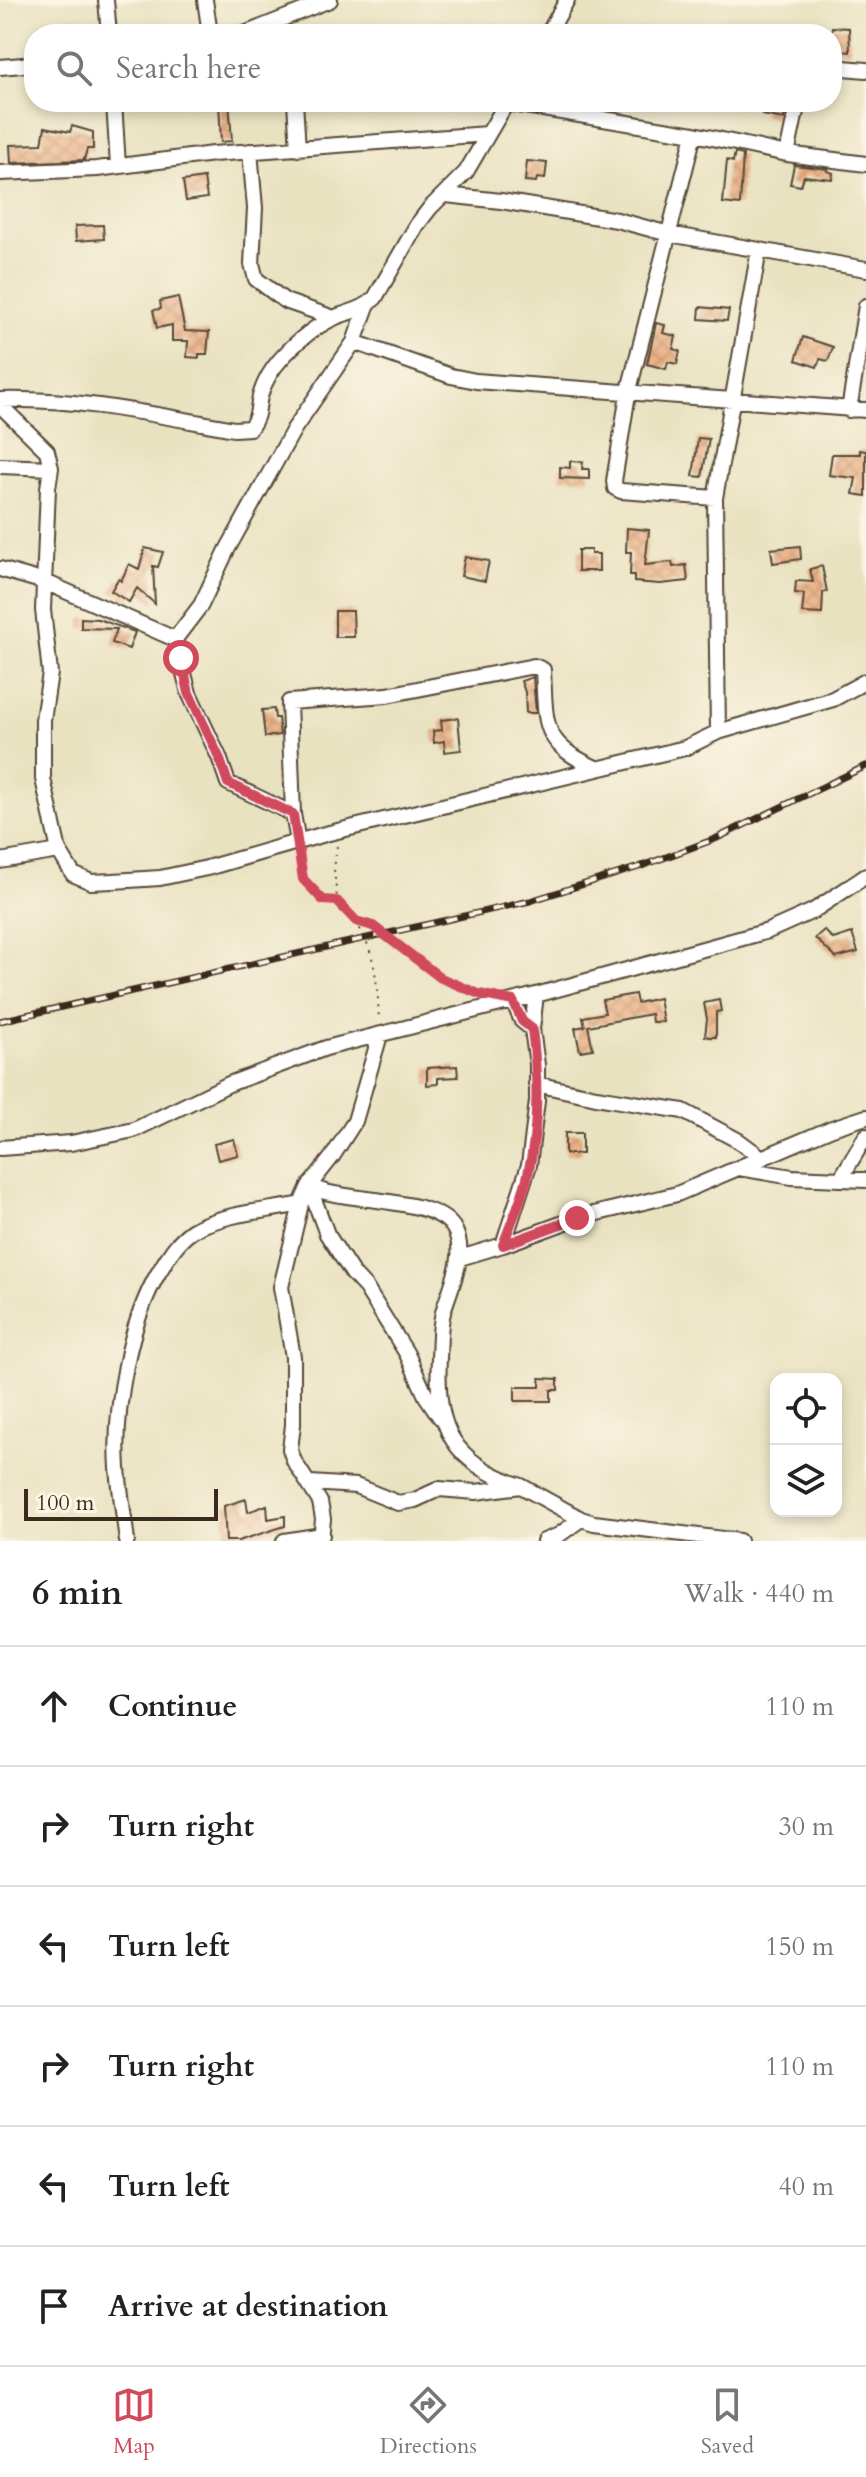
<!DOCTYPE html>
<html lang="en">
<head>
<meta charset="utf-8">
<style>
	:root { --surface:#fff; --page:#f2f2f2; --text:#222; --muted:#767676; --line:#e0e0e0; --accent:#d1495b }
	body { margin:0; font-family:Cardo,serif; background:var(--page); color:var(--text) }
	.controls { position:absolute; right:24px; bottom:24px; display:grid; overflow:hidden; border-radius:16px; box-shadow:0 4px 12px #0003 }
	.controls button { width:72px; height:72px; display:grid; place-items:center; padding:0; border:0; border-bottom:2px solid var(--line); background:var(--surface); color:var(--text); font:40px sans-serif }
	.scale { position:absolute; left:24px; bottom:20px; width:194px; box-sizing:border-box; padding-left:8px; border:4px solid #3b2a1e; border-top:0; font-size:22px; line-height:28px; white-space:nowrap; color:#3b2a1e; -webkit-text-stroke:6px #fcf5e5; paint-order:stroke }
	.stop { position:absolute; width:24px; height:24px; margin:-18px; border:6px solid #d1495b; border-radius:50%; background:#fff }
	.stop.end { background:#d1495b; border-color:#fff; box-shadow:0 2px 8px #0008 }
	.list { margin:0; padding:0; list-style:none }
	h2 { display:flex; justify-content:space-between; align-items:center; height:104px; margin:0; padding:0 32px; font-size:34px }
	h2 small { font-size:26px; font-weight:400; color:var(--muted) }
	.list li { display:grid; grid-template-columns:52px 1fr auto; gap:24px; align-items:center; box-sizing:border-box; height:120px; padding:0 32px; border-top:2px solid var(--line) }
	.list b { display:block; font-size:30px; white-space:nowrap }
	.list em { font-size:26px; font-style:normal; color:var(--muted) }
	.icon { flex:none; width:44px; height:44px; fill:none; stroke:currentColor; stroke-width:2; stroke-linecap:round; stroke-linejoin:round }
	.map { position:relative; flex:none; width:866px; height:1541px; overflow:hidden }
	.search { position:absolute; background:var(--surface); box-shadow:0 4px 12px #0003; left:24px; right:24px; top:24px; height:88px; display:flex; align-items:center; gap:20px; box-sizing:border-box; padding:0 28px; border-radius:32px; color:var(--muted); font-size:30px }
	.sheet { height:824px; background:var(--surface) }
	nav { display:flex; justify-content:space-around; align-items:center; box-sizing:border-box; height:112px; border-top:2px solid var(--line); background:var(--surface); font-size:22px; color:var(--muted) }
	nav a { display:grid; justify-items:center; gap:4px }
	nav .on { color:var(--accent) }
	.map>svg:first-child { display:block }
	.building { fill:url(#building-cross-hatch) }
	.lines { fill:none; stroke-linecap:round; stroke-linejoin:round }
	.minor-casing { stroke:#554636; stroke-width:18 }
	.path { stroke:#554636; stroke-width:2; stroke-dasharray:2 6; stroke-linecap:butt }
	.minor { stroke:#fff; stroke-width:14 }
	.rail-casing { stroke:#3b2a1e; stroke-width:7 }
	.rail { stroke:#fcf5e5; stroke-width:4; stroke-dasharray:12; stroke-linecap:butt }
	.route { stroke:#d1495b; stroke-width:10 }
</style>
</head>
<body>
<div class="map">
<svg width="866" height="1541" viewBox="0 0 866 1541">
	<defs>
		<pattern id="building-cross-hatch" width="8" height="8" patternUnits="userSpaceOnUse" patternTransform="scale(2)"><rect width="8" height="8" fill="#ebb287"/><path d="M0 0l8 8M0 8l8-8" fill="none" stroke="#ca9974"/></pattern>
	</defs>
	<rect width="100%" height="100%" fill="#fcf5e5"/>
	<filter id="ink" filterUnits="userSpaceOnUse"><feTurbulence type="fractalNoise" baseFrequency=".0125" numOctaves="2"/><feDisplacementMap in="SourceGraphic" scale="16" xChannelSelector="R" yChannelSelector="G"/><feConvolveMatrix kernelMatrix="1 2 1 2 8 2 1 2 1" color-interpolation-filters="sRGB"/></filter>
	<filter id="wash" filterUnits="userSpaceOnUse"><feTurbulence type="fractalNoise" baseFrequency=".006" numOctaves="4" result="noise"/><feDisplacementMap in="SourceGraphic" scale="32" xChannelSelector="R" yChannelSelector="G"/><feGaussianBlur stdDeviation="1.8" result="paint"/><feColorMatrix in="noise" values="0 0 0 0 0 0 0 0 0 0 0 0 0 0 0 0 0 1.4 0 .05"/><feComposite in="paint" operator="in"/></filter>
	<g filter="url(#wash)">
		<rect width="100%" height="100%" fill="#e9e2c1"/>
		<g id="blocks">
			<path class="building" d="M832,27L849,28L850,52L832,50Z
				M219,102H229L232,141L221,142Z
				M764,102L787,104L784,119L762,115Z
				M72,126L93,132V149H87L84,160L11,163L10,145L42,144L45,127L70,132Z
				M735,153L743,155L740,205L723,203L727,160L733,162Z
				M527,161L547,163L545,179L537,178L536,182L525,181Z
				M794,165L828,169L827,171L833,173L832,179L804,176L801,186L790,184Z
				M204,178L207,198L186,201L183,181Z
				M103,225L104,239L76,241L75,226Z
				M178,297L185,331L209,332L207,354H199V358L187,357L188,341H172V325L157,328L153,310L161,309L160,301Z
				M700,307L729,310L727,321L699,319Z
				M656,323L665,325L663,333L676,336L673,349L680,351L677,364L668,362L666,369L647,364Z
				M803,337L833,347L828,361L820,359L817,367L796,360Z
				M698,438L709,439L702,477L693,476Z
				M860,450L866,451V496L853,494L856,478L829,475L832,454H860Z
				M570,461L583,462L582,469H589V479L560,478V467L570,468Z
				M627,528L649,530L645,565L672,562L673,567L686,565L688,581L660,584L634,582V575H630L631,552H626Z
				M800,546L801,559L773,563L771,549Z
				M145,548L163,552L158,567L153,566L155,604L137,588L129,602L111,591L118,579L121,581L129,564L139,569Z
				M578,550H591V554H599V571H578Z
				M465,557L489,561L485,581L461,576Z
				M822,566L827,592H823L822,614L802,613L804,594L795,593L796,581L813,582L810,569Z
				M335,611H353L354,637H335Z
				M81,618L98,619L135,632L129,649L112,643L117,629L81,628Z
				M533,677L536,713H526L525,692L521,681Z
				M274,709L275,718H278L280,735L265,737L262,710Z
				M458,718L461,750L445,752L444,741L434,743L433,731L442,730L441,720Z
				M824,930L833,939L852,933L858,952L836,958L815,938Z
				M635,994L637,1003L659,998L663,1022H652L651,1014L588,1026L593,1049L580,1051L575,1028L585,1026L583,1017L605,1013L602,1000Z
				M719,1000L721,1011L716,1012V1037H710L705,1036L707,1019L704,1003Z
				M457,1066L458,1077L438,1078V1084L427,1085V1068Z
				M565,1133H582V1154H565Z
				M234,1139L238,1155L218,1160L214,1144Z
				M540,1378L558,1379V1390H551V1401H515V1387H540Z
				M246,1499L248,1512L267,1505L268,1519L285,1516V1526L238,1541H226L224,1506Z"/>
		</g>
	</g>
	<g filter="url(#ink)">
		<use href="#blocks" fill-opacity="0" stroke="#554636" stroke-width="2"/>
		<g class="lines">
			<defs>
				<path id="minor" d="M106,0L109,34
					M205,0L210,34
					M244,34L330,0
					M548,34L567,0
					M0,67L34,64
					M832,67L866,70
					M114,102L118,166
					M295,102L298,149
					M507,103L694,134L787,154L866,164
					M694,134L628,394L614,481L615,488L621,491L715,498
					M250,151L255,208L252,264L256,279L285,301L334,318
					M787,154L798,102
					M0,173L97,169L213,154L488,134
					M446,195L501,201L617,220L669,234L866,269
					M354,342L451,376L476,381L866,410
					M0,400C79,398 156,415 234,429L250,428C261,413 256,408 261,393C265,381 272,369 280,360C295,343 315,326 336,317C351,311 363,310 375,298L417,225L430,208L466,172L507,102
					M0,405L47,451L51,468L48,488L43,610L50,673L43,720V779L59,851L73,874L91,882L113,881L160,878L207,868L325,834L685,748L718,732L833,699L866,681
					M849,410L866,306
					M0,466L51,468
					M0,569L45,582L175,639L189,693L219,757L228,783L293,814
					M175,639L201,605L227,550L294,429L354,342L367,306
					M718,732L715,498L759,250
					M298,842L293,814L289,702L387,695L534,666L543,670C546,727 541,743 598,769
					M0,861L59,851
					M513,1001L522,1021L532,1029
					M536,1084L596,1097L683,1111L739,1141L762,1158
					M0,1148L71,1143L134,1130L229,1084L326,1048L536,995L768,931L813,911L866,876
					M739,1168L792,1177L866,1180
					M841,1178L866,1136
					M309,1186C343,1204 431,1195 453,1227C469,1252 451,1285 444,1309C439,1324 440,1342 439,1358C435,1429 453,1463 521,1486
					M309,1186L327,1234L353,1274L366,1288L407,1354L426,1396L440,1417
					M503,1245L529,1165L537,1101V1065L532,1029L536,995
					M460,1258L503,1245L577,1218L677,1194L832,1128L866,1117
					M311,1483L356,1486L398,1503L415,1500L439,1489L476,1492L521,1486L581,1519L594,1523L739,1541
					M127,1541C124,1517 120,1492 118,1468C114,1409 129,1322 159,1272C169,1255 180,1236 199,1227C229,1213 268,1211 301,1204
					M284,1541L322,1535
					M321,1541L323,1519L320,1502L294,1461L290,1449L293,1425V1357L281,1287L301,1204L309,1186L332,1157L355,1121L380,1035
					M544,1541L559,1535L581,1519"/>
			</defs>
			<use href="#minor" class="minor-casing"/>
			<path class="path" d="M337,846L334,869L337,899
				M299,854L303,879L323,900L337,901C375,936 377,973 379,1021
				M356,921L373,926L441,978L480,994"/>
			<use href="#minor" class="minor"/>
			<defs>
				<path id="rail" d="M0,1021L530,901L639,867L715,839L866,766"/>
			</defs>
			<use href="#rail" class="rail-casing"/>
			<use href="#rail" class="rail"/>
		</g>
	</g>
	<g class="lines" filter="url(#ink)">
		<path class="route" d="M181,658L189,693L219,757L228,783L293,814L303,879L323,900L337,901L356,921L373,926L441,978L479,994L513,1001L522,1021L532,1029C538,1076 539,1127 528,1174C523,1198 511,1222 503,1245L577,1218"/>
	</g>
</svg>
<div class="controls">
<button><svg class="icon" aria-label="locate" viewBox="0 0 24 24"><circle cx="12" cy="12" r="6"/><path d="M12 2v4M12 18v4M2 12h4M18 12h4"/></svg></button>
<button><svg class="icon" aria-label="layers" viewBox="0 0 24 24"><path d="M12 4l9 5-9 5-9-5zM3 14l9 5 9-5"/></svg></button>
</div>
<div class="scale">100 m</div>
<div class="stop" style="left:181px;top:658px"></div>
<div class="stop end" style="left:577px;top:1218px"></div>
<div class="search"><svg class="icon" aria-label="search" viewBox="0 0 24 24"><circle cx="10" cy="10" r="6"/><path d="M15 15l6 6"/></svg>Search here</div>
</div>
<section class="sheet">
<h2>6 min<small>Walk · 440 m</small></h2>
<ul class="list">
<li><svg class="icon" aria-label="ahead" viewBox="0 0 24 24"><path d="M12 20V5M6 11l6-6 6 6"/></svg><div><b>Continue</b></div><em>110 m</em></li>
<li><svg class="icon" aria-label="right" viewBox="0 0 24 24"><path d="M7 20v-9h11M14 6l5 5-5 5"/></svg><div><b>Turn right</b></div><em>30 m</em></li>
<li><svg class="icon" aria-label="left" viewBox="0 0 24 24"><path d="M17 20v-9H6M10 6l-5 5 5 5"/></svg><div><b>Turn left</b></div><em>150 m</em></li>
<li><svg class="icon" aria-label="right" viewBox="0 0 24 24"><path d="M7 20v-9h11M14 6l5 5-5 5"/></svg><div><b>Turn right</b></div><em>110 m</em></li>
<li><svg class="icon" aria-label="left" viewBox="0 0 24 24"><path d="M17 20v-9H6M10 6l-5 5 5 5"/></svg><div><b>Turn left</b></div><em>40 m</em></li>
<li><svg class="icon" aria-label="arrive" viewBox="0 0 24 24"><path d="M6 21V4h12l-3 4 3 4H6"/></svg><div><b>Arrive at destination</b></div></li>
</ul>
</section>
<nav>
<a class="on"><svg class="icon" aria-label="map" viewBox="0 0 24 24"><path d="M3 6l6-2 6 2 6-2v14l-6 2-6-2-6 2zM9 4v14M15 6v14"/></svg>Map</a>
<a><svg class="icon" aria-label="directions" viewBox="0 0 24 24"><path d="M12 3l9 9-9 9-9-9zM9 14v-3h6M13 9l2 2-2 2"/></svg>Directions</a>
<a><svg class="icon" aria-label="saved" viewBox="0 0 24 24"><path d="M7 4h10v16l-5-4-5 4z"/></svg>Saved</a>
</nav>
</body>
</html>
